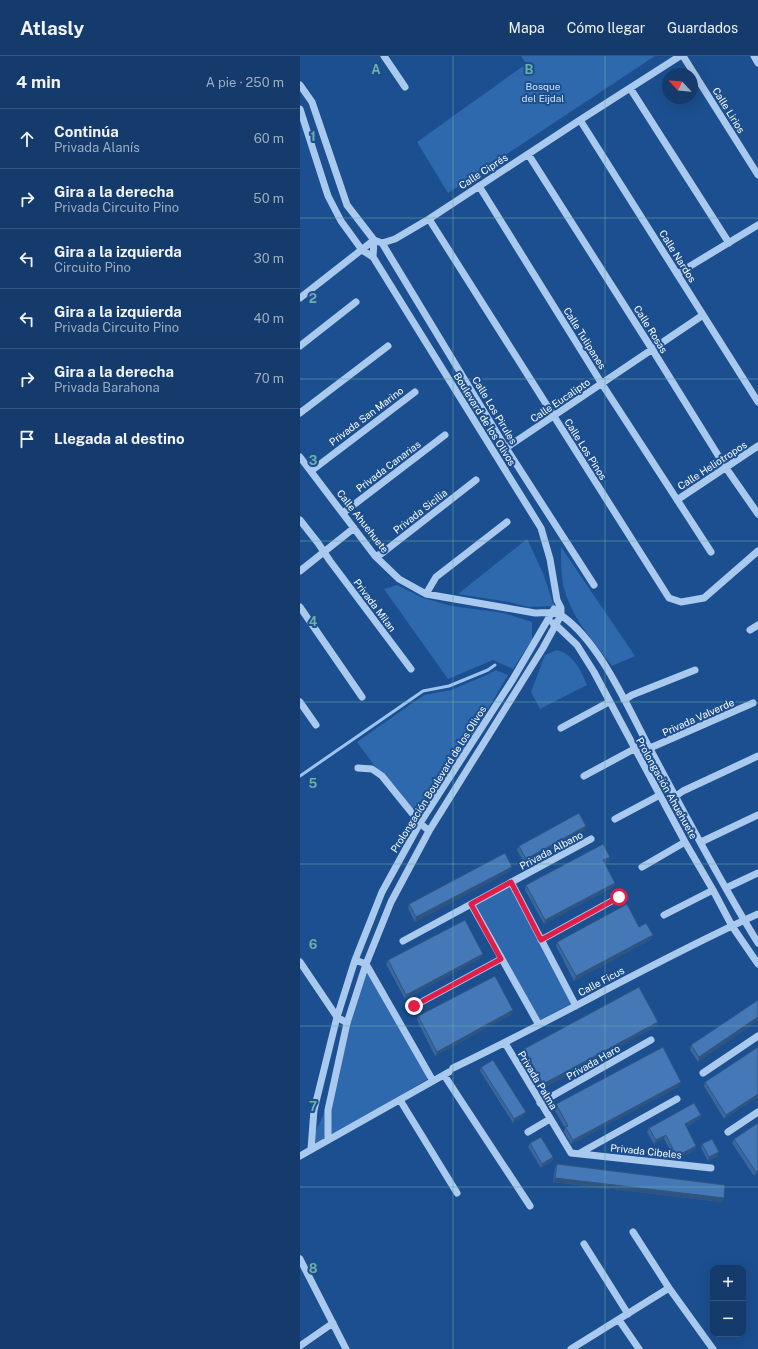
<!DOCTYPE html>
<html lang="es">
<head>
<meta charset="utf-8">
<style>
	:root { --surface:#143b6b; --page:#214673; --text:#f1f3f6; --muted:#9dadc1; --line:#33557e }
	body { margin:0; font-family:"Public Sans",sans-serif; background:var(--page); color:var(--text) }
	.controls { position:absolute; right:12px; bottom:12px; display:grid; overflow:hidden; border-radius:8px; box-shadow:0 4px 16px #0002 }
	.controls button { width:36px; height:36px; display:grid; place-items:center; padding:0; border:0; border-bottom:1px solid var(--line); background:var(--surface); color:var(--text); font:20px sans-serif }
	.compass { position:absolute; left:362px; top:12px; width:36px; height:36px; border-radius:50%; background:var(--surface); box-shadow:0 4px 16px #0002; rotate:296deg }
	.stop { position:absolute; width:12px; height:12px; margin:-9px; border:3px solid #e11d48; border-radius:50%; background:#fff }
	.stop.end { background:#e11d48; border-color:#fff; box-shadow:0 1px 4px #0008 }
	.list { margin:0; padding:0; list-style:none }
	h2 { display:flex; justify-content:space-between; align-items:center; height:52px; margin:0; padding:0 16px; font-size:17px }
	h2 small { font-size:13px; font-weight:400; color:var(--muted) }
	.list li { display:grid; grid-template-columns:26px 1fr auto; gap:12px; align-items:center; box-sizing:border-box; height:60px; padding:0 16px; border-top:1px solid var(--line) }
	.list b { display:block; font-size:15px; white-space:nowrap }
	.list p { margin:0; font-size:13px; white-space:nowrap; color:var(--muted) }
	.list em { font-size:13px; font-style:normal; color:var(--muted) }
	.icon { flex:none; width:22px; height:22px; fill:none; stroke:currentColor; stroke-width:2; stroke-linecap:round; stroke-linejoin:round }
	.map { position:relative; flex:none; width:458px; height:1293px; overflow:hidden }
	header { display:flex; align-items:center; gap:24px; box-sizing:border-box; height:56px; padding:0 20px; background:var(--surface); border-bottom:1px solid var(--line) }
	header strong { font-size:19px }
	nav { display:flex; gap:22px; margin-inline-start:auto; font-size:14px }
	main { display:flex }
	aside { flex:1; background:var(--surface) }
	.map>svg:first-child { display:block }
	.green { fill:#2e69ad }
	.lines { fill:none; stroke-linecap:round; stroke-linejoin:round }
	.stream { stroke:#9cc4f0; stroke-width:3 }
	.minor { stroke:#a9c9ee; stroke-width:7 }
	.wall { fill:#3a679d }
	.shaded-wall { fill:#305480 }
	.building { fill:#4478b7; stroke:#305480 }
	.route { stroke:#e11d48; stroke-width:5 }
	.grid { fill:none; stroke:#6fada8; stroke-width:1; stroke-opacity:0.55 }
	.labels { text-anchor:middle; dominant-baseline:central; stroke-width:4; stroke-linejoin:round; paint-order:stroke }
	.park-label { font-size:10px; fill:#cfe3fa; stroke:#1b4f8f }
	.street-label { font-size:10px; fill:#fff; stroke:#1b4f8f }
	.grid-label { font-size:13px; text-anchor:middle; font-weight:bold; fill:#6fada8; stroke:#1b4f8f; stroke-width:4; stroke-linejoin:round; paint-order:stroke }
</style>
</head>
<body>
<header>
<strong>Atlasly</strong>
<nav><a>Mapa</a><a>Cómo llegar</a><a>Guardados</a></nav>
</header>
<main>
<aside>
<h2>4 min<small>A pie · 250 m</small></h2>
<ul class="list">
<li><svg class="icon" aria-label="ahead" viewBox="0 0 24 24"><path d="M12 20V5M6 11l6-6 6 6"/></svg><div><b>Continúa</b><p>Privada Alanís</p></div><em>60 m</em></li>
<li><svg class="icon" aria-label="right" viewBox="0 0 24 24"><path d="M7 20v-9h11M14 6l5 5-5 5"/></svg><div><b>Gira a la derecha</b><p>Privada Circuito Pino</p></div><em>50 m</em></li>
<li><svg class="icon" aria-label="left" viewBox="0 0 24 24"><path d="M17 20v-9H6M10 6l-5 5 5 5"/></svg><div><b>Gira a la izquierda</b><p>Circuito Pino</p></div><em>30 m</em></li>
<li><svg class="icon" aria-label="left" viewBox="0 0 24 24"><path d="M17 20v-9H6M10 6l-5 5 5 5"/></svg><div><b>Gira a la izquierda</b><p>Privada Circuito Pino</p></div><em>40 m</em></li>
<li><svg class="icon" aria-label="right" viewBox="0 0 24 24"><path d="M7 20v-9h11M14 6l5 5-5 5"/></svg><div><b>Gira a la derecha</b><p>Privada Barahona</p></div><em>70 m</em></li>
<li><svg class="icon" aria-label="arrive" viewBox="0 0 24 24"><path d="M6 21V4h12l-3 4 3 4H6"/></svg><div><b>Llegada al destino</b></div></li>
</ul>
</aside>
<div class="map">
<svg width="458" height="1293" viewBox="0 0 458 1293">
	<rect width="100%" height="100%" fill="#1b4f8f"/>
	<path class="green" d="M221,0H355L148,137L117,86L226,8Z
		M227,483L243,517L254,550L228,551L209,546L158,538Z
		M261,491L335,600L312,610C293,584 270,561 263,528C261,516 261,504 261,491Z
		M97,529L123,542L152,550L204,557L232,566V584L213,613L193,604L148,623L84,533Z
		M257,594C273,598 281,614 287,629L240,653L231,636L245,599Z
		M195,614L208,619L119,770L57,686L124,639L151,634L189,618Z
		M212,827L274,946L237,966L171,849Z
		M66,908L131,1021L5,1097L23,1060L47,967Z"/>
	<g class="lines">
		<path class="stream" d="M0,720L123,635L149,630L188,614L195,609"/>
		<path class="minor" d="M84,0L105,31
			M383,0L458,119
			M454,0L458,7
			M0,29L12,46L47,149L74,184L73,201
			M330,32L429,187
			M0,53L28,140L41,165L62,194L73,201L241,472L250,503L257,544L261,552V559L243,592L129,775L91,846L66,908L47,967L28,1054V1084
			M280,64L458,346
			M228,98L352,293L426,412L458,458
			M179,130L302,328L411,496
			M129,163L369,542L381,546L404,542L458,495
			M74,184L82,187L95,183L129,163L280,64L380,0
			M82,187L206,392L294,529
			M377,218L458,169
			M0,242L74,184
			M0,290L56,246
			M0,357L88,290
			M206,392L403,259
			M0,401L75,500L99,523L126,538L235,557C244,557 254,555 262,560C300,586 328,652 350,693C385,758 419,824 458,887
			M11,415L19,409L115,336
			M377,444L458,390
			M43,457L145,379
			M0,464L18,487L30,505L111,613
			M75,500L81,498L176,424
			M0,515L54,472
			M126,538L136,521L207,466
			M0,551L62,641
			M253,567L256,569L277,589L294,616L385,786L413,834L432,870L458,908
			M450,574L458,569
			M324,644L332,639L395,614
			M0,646L16,669
			M261,672L309,646
			M350,692L453,647
			M58,712L72,713L82,720L120,767L129,775
			M284,720L334,693
			M376,740L383,735L458,700
			M315,763L360,739
			M401,786L458,759
			M342,811L385,786
			M211,826L276,950
			M426,832L458,817
			M171,848L239,969
			M364,859L413,834
			M241,884L319,841
			M103,885L291,783
			M55,904L66,908L133,1025
			M0,906L37,961L47,967
			M114,950L201,903
			M205,987L271,1097L411,1112
			M153,1012C256,963 354,905 458,858
			M403,1017L458,980
			M144,1019L230,1150
			M100,1044L157,1137
			M240,1047L351,984
			M228,1076L250,1063
			M428,1076L458,1056
			M11,1093L14,1054L37,961L55,904L82,836L120,767L213,623L254,553
			M280,1097L377,1043
			M0,1100L149,1016
			M333,1176L369,1232L413,1293
			M284,1188L328,1258
			M0,1203L46,1293
			M319,1264L339,1293
			M0,1290L33,1267
			M271,1293L369,1232"/>
	</g>
	<path class="wall" d="M286,770L285,774L224,807L217,794L219,790Z
		M310,801L308,805L304,807L315,827L313,831L244,868L225,834L226,829Z
		M212,811L210,815L115,866L108,852L109,848Z
		M339,871L353,879L351,883L274,925L256,890L257,886Z
		M181,902L105,943L86,908L88,904Z
		M458,944L398,1006L390,994L391,989Z
		M212,958L135,1000L117,964L118,960Z
		M357,970L242,1033L223,997L224,993Z
		M458,991V1041L424,1063L404,1030L405,1026Z
		M181,1011L224,1060L213,1067L180,1015Z
		M380,1030L271,1088L264,1076L265,1072L254,1053L256,1048Z
		M401,1059L399,1063L386,1071L396,1090L395,1094L377,1103H375L364,1083L354,1088L347,1076L349,1072Z
		M458,1067V1117L454,1120L432,1087L434,1083Z
		M230,1087L253,1101L252,1105L241,1112L228,1091Z
		M402,1088L418,1100L408,1105L401,1092Z
		M257,1108L422,1146L253,1126L255,1112Z"/>
	<path class="shaded-wall" d="M286,770L285,774L224,807L226,803Z
		M310,801L308,805L301,808L303,804Z
		M212,811L210,815L115,866L116,861Z
		M315,827L313,831L244,868L245,864Z
		M353,879L351,883L274,925L276,920Z
		M183,898L181,902L105,943L106,939Z
		M213,954L212,958L135,1000L137,996Z
		M458,961V965L398,1006L399,1001Z
		M358,966L357,970L242,1033L243,1028Z
		M381,1026L380,1030L271,1088L273,1084Z
		M458,1038V1041L424,1063L426,1059Z
		M226,1056L224,1060L213,1067L214,1063Z
		M401,1059L399,1063L383,1072L385,1068Z
		M366,1079L364,1083L354,1088L356,1084Z
		M396,1090L395,1094L377,1103H375L376,1099Z
		M419,1096L418,1100L408,1105L409,1101Z
		M253,1101L252,1105L241,1112L242,1108Z
		M458,1114V1117L454,1120L456,1116Z
		M255,1122L424,1142L422,1146L253,1126Z"/>
	<path class="building" d="M279,757L286,770L226,803L219,790Z
		M303,788L310,801L303,804L315,827L245,864L226,829Z
		M205,797L212,811L116,861L109,848Z
		M327,848L339,871L346,867L353,879L276,920L257,886Z
		M165,864L183,898L106,939L88,904Z
		M195,920L213,954L137,996L118,960Z
		M339,931L358,966L243,1028L224,993Z
		M458,944V961L399,1001L391,989Z
		M363,991L381,1026L273,1084L265,1071L268,1070L256,1048Z
		M458,991V1038L426,1059L405,1026Z
		M193,1004L226,1056L214,1063L181,1011Z
		M394,1047L401,1059L385,1068L396,1090L379,1099H376L366,1079L356,1084L349,1072Z
		M458,1067V1114L456,1116L434,1083Z
		M241,1081L253,1101L242,1108L230,1087Z
		M412,1083L419,1096L409,1101L402,1088Z
		M257,1108L425,1129L424,1142L255,1122Z"/>
	<g class="lines">
		<path class="route" d="M114,950L201,903L171,848L211,826L241,884L319,841"/>
	</g>
	<path class="grid" d="M153,0V1293M305,0V1293M0,162H458M0,323H458M0,485H458M0,646H458M0,808H458M0,970H458M0,1131H458"/>
	<g class="labels">
		<g class="park-label">
			<text x="243" y="30">Bosque<tspan x="243" dy="12">del Eijdal</tspan></text>
		</g>
		<g class="street-label">
			<text transform="translate(429 54) rotate(58)">Calle Lirios</text>
			<text transform="translate(183 115) rotate(-33)">Calle Ciprés</text>
			<text transform="translate(378 200) rotate(58)">Calle Nardos</text>
			<text transform="translate(351 273) rotate(58)">Calle Rosas</text>
			<text transform="translate(285 282) rotate(58)">Calle Tulipanes</text>
			<text transform="translate(260 344) rotate(-34)">Calle Eucalipto</text>
			<text transform="translate(195 354) rotate(59)">Calle Los Pirules</text>
			<text transform="translate(66 360) rotate(-37)">Privada San Marino</text>
			<text transform="translate(185 363) rotate(58)">Boulevard de los Olivos</text>
			<text transform="translate(286 393) rotate(58)">Calle Los Pinos</text>
			<text transform="translate(412 409) rotate(-33)">Calle Heliotropos</text>
			<text transform="translate(88 410) rotate(-37)">Privada Canarias</text>
			<text transform="translate(120 455) rotate(-38)">Privada Sicilia</text>
			<text transform="translate(63 465) rotate(52)">Calle Ahuehuete</text>
			<text transform="translate(75 549) rotate(53)">Privada Milan</text>
			<text transform="translate(398 661) rotate(-24)">Privada Valverde</text>
			<text transform="translate(138 723) rotate(-58)">Prolongación Boulevard de los Olivos</text>
			<text transform="translate(367 732) rotate(61)">Prolongación Ahuehuete</text>
			<text transform="translate(251 794) rotate(-28)">Privada Albano</text>
			<text transform="translate(301 925) rotate(-28)">Calle Ficus</text>
			<text transform="translate(293 1006) rotate(-30)">Privada Haro</text>
			<text transform="translate(238 1024) rotate(59)">Privada Palma</text>
			<text transform="translate(346 1095) rotate(6)">Privada Cibeles</text>
		</g>
	</g>
	<g class="grid-label">
		<text x="76" y="18">A</text>
		<text x="229" y="18">B</text>
		<text x="13" y="85">1</text>
		<text x="13" y="247">2</text>
		<text x="13" y="409">3</text>
		<text x="13" y="570">4</text>
		<text x="13" y="732">5</text>
		<text x="13" y="893">6</text>
		<text x="13" y="1055">7</text>
		<text x="13" y="1217">8</text>
	</g>
</svg>
<div class="controls">
<button>+</button>
<button>−</button>
</div>
<svg class="compass" viewBox="-18 -18 36 36"><path d="M0-13l5 13h-10z" fill="#e53935"/><path d="M0 13l5-13h-10z" fill="#9dadc1"/></svg>
<div class="stop" style="left:319px;top:841px"></div>
<div class="stop end" style="left:114px;top:950px"></div>
</div>
</main>
</body>
</html>
